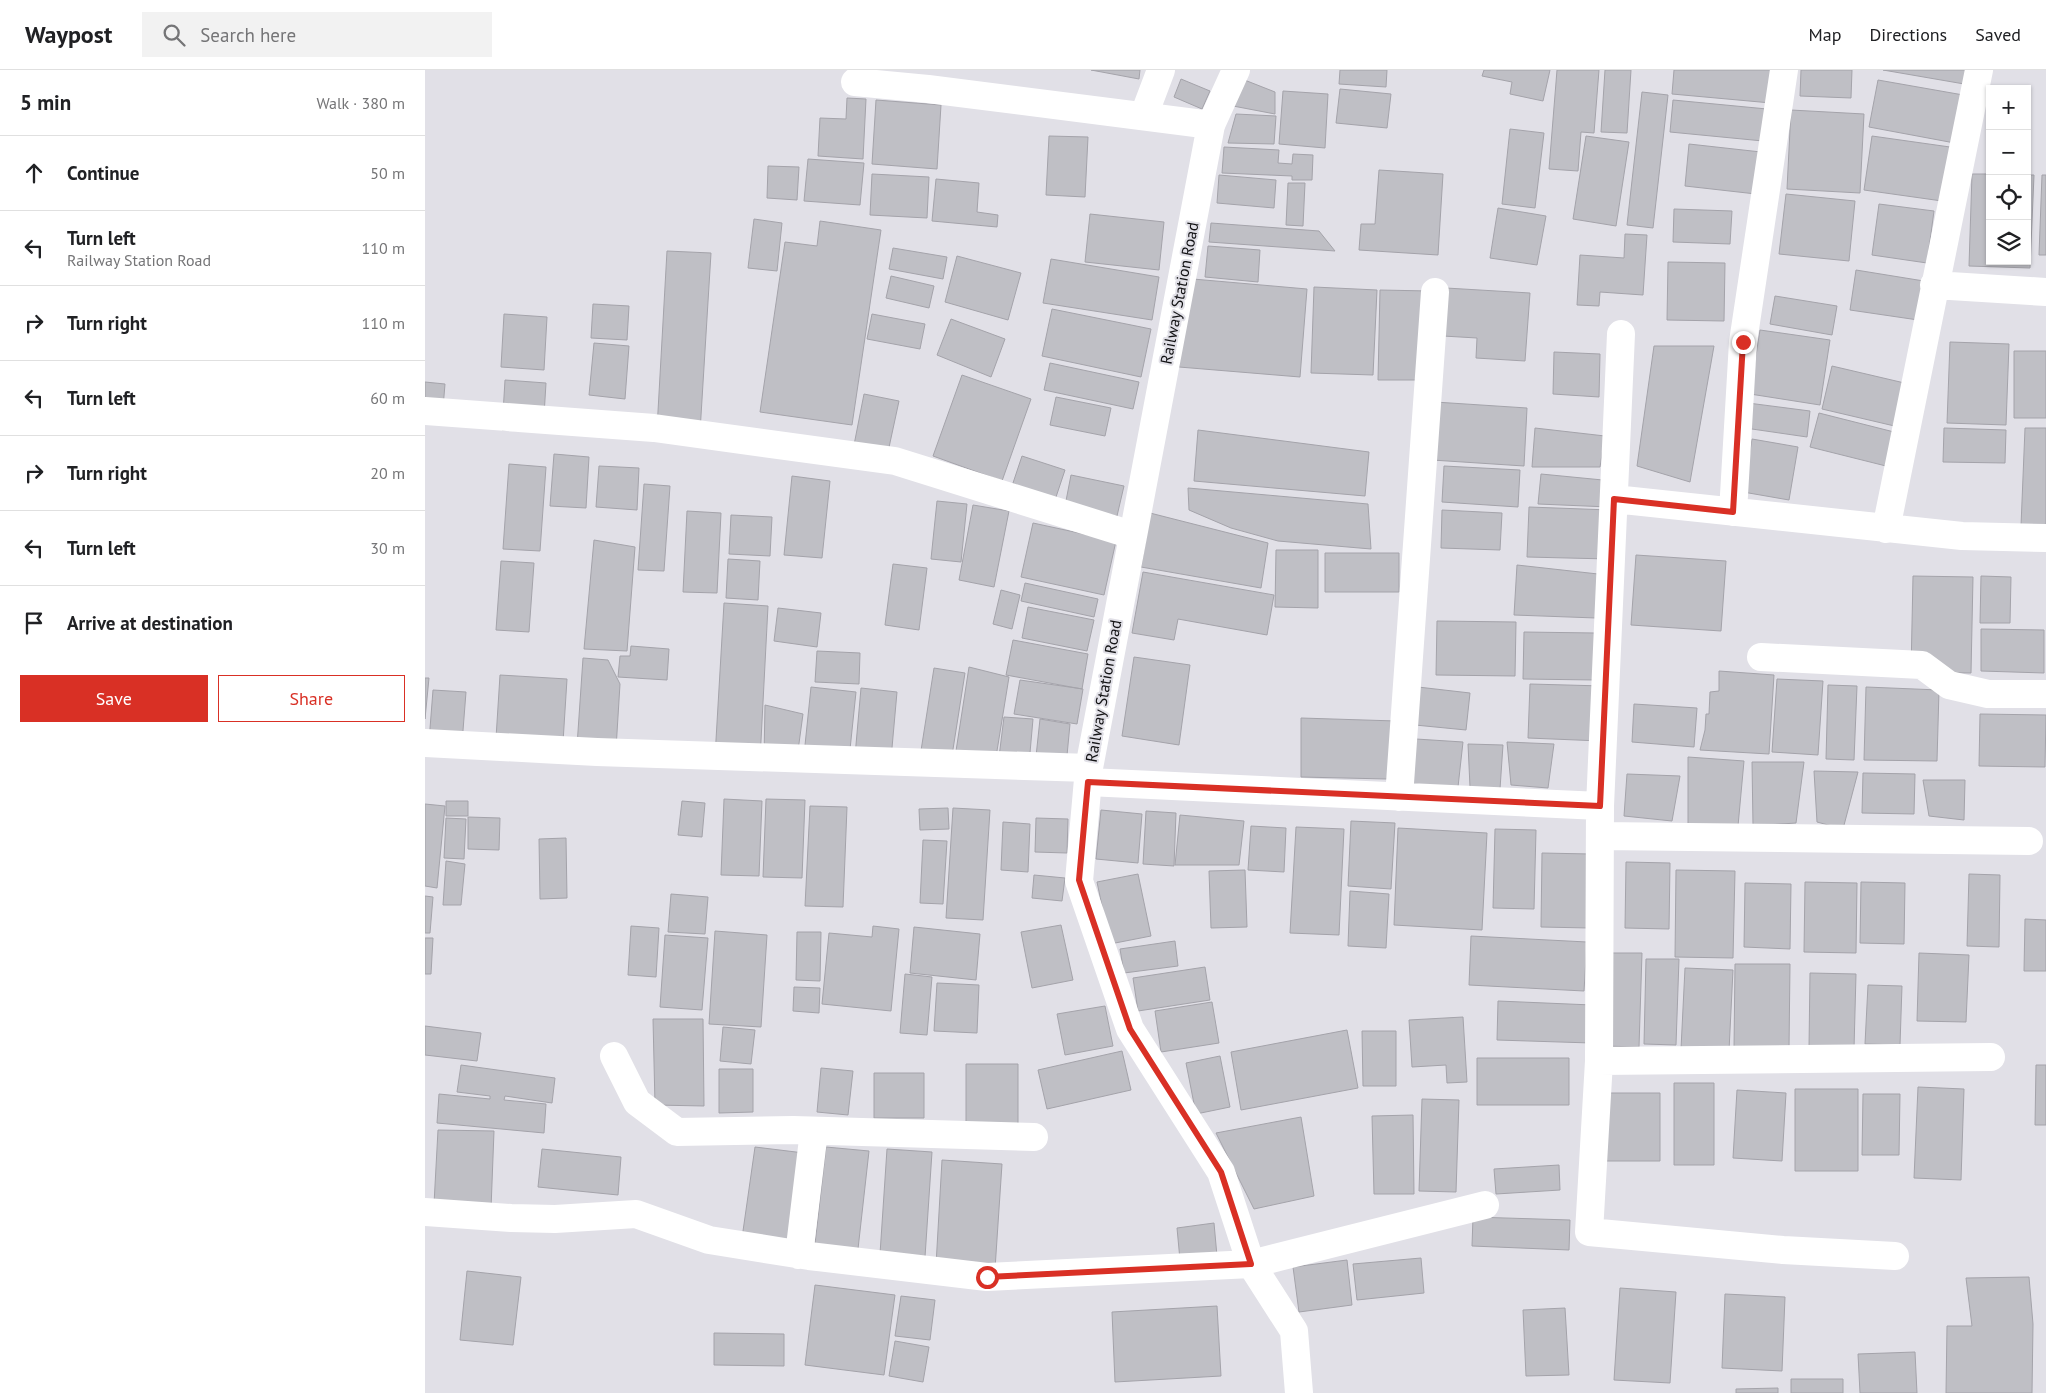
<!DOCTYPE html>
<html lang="en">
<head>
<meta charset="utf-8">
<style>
	:root { --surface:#fff; --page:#f2f2f2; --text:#202124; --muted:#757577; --line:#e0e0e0; --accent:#d93025 }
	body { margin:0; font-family:"PT Sans",sans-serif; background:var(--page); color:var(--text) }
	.controls { position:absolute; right:15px; top:15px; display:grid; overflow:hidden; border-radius:0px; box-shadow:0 1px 4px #0004 }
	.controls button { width:45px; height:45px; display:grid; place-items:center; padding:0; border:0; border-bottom:1px solid var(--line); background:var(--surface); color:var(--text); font:25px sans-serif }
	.stop { position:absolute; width:15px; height:15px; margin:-11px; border:4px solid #d93025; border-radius:50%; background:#fff }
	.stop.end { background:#d93025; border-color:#fff; box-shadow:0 1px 5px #0008 }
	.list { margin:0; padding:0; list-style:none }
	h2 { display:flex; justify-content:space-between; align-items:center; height:65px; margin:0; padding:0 20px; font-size:21px }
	h2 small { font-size:16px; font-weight:400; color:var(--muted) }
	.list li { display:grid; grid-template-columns:32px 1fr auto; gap:15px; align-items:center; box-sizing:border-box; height:75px; padding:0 20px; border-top:1px solid var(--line) }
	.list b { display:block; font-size:19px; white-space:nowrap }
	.list p { margin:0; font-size:16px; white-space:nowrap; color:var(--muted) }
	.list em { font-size:16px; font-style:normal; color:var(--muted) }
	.actions { display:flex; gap:10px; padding:15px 20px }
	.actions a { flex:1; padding:11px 0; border:1px solid var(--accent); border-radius:0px; text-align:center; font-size:18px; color:var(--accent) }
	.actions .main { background:var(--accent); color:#fff }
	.icon { flex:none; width:28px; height:28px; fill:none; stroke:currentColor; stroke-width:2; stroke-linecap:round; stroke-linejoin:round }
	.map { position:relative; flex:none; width:1621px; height:1323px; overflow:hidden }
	header { display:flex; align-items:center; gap:30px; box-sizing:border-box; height:70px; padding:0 25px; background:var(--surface); border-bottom:1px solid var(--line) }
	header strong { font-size:24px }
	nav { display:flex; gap:28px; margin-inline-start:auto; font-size:18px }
	.search { width:350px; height:45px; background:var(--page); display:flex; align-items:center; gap:12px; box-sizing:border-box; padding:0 18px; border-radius:0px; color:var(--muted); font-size:19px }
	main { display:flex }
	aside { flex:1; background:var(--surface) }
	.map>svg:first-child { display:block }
	.building { fill:#bfbfc5; stroke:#a4a3aa }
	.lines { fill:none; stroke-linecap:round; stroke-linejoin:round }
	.street { stroke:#fff; stroke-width:28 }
	.secondary { stroke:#fff; stroke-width:28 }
	.route { stroke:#d93025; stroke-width:6 }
	.labels { text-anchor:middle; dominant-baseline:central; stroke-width:4; stroke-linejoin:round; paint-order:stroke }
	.street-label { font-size:16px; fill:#131315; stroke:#e1e0e7 }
</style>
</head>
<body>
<header>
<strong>Waypost</strong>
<div class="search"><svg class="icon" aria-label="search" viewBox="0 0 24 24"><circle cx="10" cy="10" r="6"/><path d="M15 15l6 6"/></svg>Search here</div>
<nav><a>Map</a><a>Directions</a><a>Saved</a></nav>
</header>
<main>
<aside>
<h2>5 min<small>Walk · 380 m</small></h2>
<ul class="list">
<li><svg class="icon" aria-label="ahead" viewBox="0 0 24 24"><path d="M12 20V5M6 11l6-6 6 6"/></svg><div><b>Continue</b></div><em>50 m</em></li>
<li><svg class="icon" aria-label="left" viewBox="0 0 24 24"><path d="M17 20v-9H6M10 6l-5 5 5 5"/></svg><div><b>Turn left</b><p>Railway Station Road</p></div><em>110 m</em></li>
<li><svg class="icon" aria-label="right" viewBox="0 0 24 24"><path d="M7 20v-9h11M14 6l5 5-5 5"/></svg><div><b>Turn right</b></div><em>110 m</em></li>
<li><svg class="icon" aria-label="left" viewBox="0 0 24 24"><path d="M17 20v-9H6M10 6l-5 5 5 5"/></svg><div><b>Turn left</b></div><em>60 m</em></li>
<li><svg class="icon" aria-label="right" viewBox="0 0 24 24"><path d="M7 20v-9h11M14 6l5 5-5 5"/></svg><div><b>Turn right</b></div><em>20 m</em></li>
<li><svg class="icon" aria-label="left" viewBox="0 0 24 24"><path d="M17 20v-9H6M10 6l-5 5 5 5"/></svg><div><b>Turn left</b></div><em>30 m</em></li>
<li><svg class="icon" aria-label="arrive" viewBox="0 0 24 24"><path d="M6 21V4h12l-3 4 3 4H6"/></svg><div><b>Arrive at destination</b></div></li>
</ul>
<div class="actions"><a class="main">Save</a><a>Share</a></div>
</aside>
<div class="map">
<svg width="1621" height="1323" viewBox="0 0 1621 1323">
	<rect width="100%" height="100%" fill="#e1e0e7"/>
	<path class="building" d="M666,0H715L714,9Z
		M915,0H962L961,17L914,14Z
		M1059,0H1125L1118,31L1085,24L1087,12L1057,6Z
		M1132,0H1174L1169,63L1156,62L1153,101L1124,99Z
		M1180,0H1206L1202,63L1176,62Z
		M1249,0H1349L1346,33L1247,24Z
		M1376,0H1427L1426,28L1375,26Z
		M1458,0H1547L1545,15Z
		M756,9L785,21L777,39L749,27Z
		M817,9L850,22V44L808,36Z
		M1453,10L1544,26L1535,74L1444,57Z
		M915,19L966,24L962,58L911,53Z
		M858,21L903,24L900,78L854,74Z
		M1217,22L1243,25L1228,158L1202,155Z
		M422,28L441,29L438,89L393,86L395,48L421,49Z
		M451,30L516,35L512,99L447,94Z
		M1248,30L1342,39L1338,71L1245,62Z
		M1366,40L1439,44L1435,123L1362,119Z
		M811,44L851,46L849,74L803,73Z
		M1085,59L1119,63L1110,138L1077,134Z
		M624,66L663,67L660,127L621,125Z
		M1161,66L1204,72L1191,156L1148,149Z
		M1447,66L1525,77L1517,131L1439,120Z
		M1264,74L1336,82L1331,124L1260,116Z
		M799,77L854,80L853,93L867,94L868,84L888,85L887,110H867V106L797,103Z
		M383,89L439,93L435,135L379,131Z
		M343,96L374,97L372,130L342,128Z
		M954,100L1018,104L1013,185L934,180L936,154H950Z
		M447,104L504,107L502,148L445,145Z
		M1547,104H1565V191H1602V105H1609L1605,198L1544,196Z
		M794,105L851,110L849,138L792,133Z
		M1617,105H1621V185H1614Z
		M511,109L554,113L552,142L573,145L572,157L507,151Z
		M863,113H880L878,156L861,155Z
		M1361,124L1430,131L1424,191L1354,184Z
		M1454,134L1509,141L1502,193L1447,185Z
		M1073,138L1121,146L1112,195L1065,188Z
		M1249,139L1307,141L1305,174L1248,172Z
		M665,144L739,152L734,200L660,192Z
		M329,149L357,153L352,201L323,198Z
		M395,151L456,160L427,355L335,342L360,172L392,176Z
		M786,153L894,161L910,181L784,172Z
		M1200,164L1222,165L1218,225L1175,222L1174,236L1152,235L1155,185L1199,188Z
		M783,176L835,180L833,212L780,207Z
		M468,178L522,187L518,209L464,199Z
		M242,181L286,183L275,362L232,359Z
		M532,186L596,203L583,250L520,232Z
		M626,189L734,207L727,250L618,233Z
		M1243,192L1300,193L1299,251L1242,250Z
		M1431,200L1505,212L1500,251L1425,240Z
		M466,206L509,216L504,238L461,228Z
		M768,209L882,219L875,307L754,297L759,239Z
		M889,217L952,220L948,305L886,303Z
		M1021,218L1105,223L1100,291L1051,288L1052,268L1018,266Z
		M955,220L1004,221L1003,310H953Z
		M1350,226L1412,236L1407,265L1345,254Z
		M168,234L204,236L202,270L166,268Z
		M627,239L726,259L716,307L617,286Z
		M79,244L122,247L119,300L76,297Z
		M447,244L500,254L495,279L442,269Z
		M526,249L580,269L566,307L512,285Z
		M1335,260L1405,270L1395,335L1325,324Z
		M1525,272L1584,274L1581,355L1522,353Z
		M169,273L204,276L200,329L164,325Z
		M1229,276H1289L1265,412L1212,396Z
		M1589,281H1621V348H1589Z
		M1129,282L1175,284L1174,327L1128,324Z
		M625,293L714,312L708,339L619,320Z
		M1407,296L1488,315L1478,358L1397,339Z
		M537,305L606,329L577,411L508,386Z
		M80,310L121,313L118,362L77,360Z
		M0,312L20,314L17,350L0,349Z
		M439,324L474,331L463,382L429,375Z
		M631,327L686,338L680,366L625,355Z
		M1010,332L1102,338L1099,396L1007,390Z
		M1323,333L1385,341L1382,367L1320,358Z
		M1394,343L1477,364L1469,398L1385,377Z
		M1110,358L1180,366L1175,397H1107Z
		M1519,358L1581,360L1580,393L1518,392Z
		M1600,358H1621V457L1596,456Z
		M773,360L944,382L940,426L769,411Z
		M1327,369L1373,377L1364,430L1318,422Z
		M129,384L164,387L161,438L125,436Z
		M597,386L640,400L630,430L587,416Z
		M84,394L121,397L115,481L78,479Z
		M174,396L214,398L212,440L171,437Z
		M1019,396L1095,400L1093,437L1017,432Z
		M1116,404L1188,411L1184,437L1113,434Z
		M646,405L699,416L692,446L640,436Z
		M367,406L405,411L397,488L359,485Z
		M219,414L245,416L239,501L213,500Z
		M763,418L943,434L946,479L853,471L806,458L764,440Z
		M512,431L542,434L536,492L506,489Z
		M548,435L584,441L569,517L534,510Z
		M1104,437L1185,440L1183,489L1102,487Z
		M1017,440L1077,443L1075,480L1016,478Z
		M262,441L296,443L292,523L258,522Z
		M725,443L843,473L836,518L716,497Z
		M306,445L347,447L345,486L304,484Z
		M608,453L691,471L679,525L596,507Z
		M169,470L210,477L202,581L159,579Z
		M851,480H893V538L850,537Z
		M900,483H974V522H900Z
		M1211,485L1301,491L1296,561L1206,555Z
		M303,489L335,491L333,530L301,528Z
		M76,491L109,493L104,562L71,560Z
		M468,494L502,498L494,560L460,555Z
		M1092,495L1173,504L1171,548L1089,545Z
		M718,502L849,525L842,565L753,549L749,570L707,563Z
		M1488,506L1548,507L1546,603L1486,602Z
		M1556,506L1586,507L1585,553H1555Z
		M600,513L673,529L669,547L596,531Z
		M576,520L595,525L587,559L568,554Z
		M299,533L343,536L335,690L290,687Z
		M603,537L669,550L662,581L597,568Z
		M353,538L396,543L392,577L349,571Z
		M1012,551L1091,552L1090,606L1011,605Z
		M1556,559L1619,560V603L1556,601Z
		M1099,562L1170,563V610L1098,609Z
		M588,570L663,584L657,619L581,605Z
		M206,576L244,579L242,610L193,607L195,586H205Z
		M392,581L435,583L434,614L390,612Z
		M709,587L765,595L754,675L697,666Z
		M158,588L183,590L195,614L191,679L152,676Z
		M544,597L584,607L571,687L531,681Z
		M509,598L540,603L526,692L495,687Z
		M1294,601L1349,605L1344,684L1275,680L1280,660L1281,644H1284L1285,622L1294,621Z
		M75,605L142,609L137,688L70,684Z
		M0,608H4L0,649Z
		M1352,609L1398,611L1393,685L1347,682Z
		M595,610L658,619L652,654L589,644Z
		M1105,614L1178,616L1176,671L1103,668Z
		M1403,615L1432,616L1429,690L1401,689Z
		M386,617L431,622L424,689L379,685Z
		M993,617L1045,623L1041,660L990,655Z
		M1441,617L1514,620L1512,691L1439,690Z
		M436,618L472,622L466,689L430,686Z
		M8,620L41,622L36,686L3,684Z
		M1209,634L1272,638L1269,677L1207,672Z
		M340,635L378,644L372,688L339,687Z
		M1555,644L1621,645L1620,697L1554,696Z
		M579,647L608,649L604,694L573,695Z
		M876,648L971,651L962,709L876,707Z
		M615,649L645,654L641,696H610Z
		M991,669L1038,672L1033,717L987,714Z
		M1082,672L1129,674L1123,718L1086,715Z
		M1043,674L1078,675L1075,719L1045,717Z
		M1263,687L1319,691L1313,756L1263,755Z
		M1327,692H1379L1371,753L1328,756Z
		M1389,701L1433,702L1418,759L1392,752Z
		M1438,703L1490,704L1489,744L1437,743Z
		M1202,704L1255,706L1247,751L1199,746Z
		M1498,710H1540L1539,750L1504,746Z
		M299,729L337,731L334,806L296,805Z
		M341,729L380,730L377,808L338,807Z
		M21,731H43V746H21Z
		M257,731L280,733L277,767L253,765Z
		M0,734L20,736L12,818L0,816Z
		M385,736L422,737L418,837L380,836Z
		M523,738L524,759L495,760L494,739Z
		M528,738L565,740L558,850L521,848Z
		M676,740L717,744L713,793L671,789Z
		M721,741L751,743L749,796L718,794Z
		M755,745L819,751L814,795H750Z
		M43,747L75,748L74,780L43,779Z
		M21,748L41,749L39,789L19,788Z
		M611,748L643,749L642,783L610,782Z
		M926,751L970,753L966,819L923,816Z
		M578,752L605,754L603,802L576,800Z
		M826,756L861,758L859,802L823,800Z
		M871,757L919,759L914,865L865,863Z
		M973,758L1062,763L1057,860L969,855Z
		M1070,759L1111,760L1109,839L1068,838Z
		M141,768L142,828L115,829L114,769Z
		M498,770L522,771L518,834L495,833Z
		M1117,783L1165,784L1164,858L1116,857Z
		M21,791L40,794L36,835H18Z
		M1201,792L1245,793L1244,859L1200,858Z
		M820,800L822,857L786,858L784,801Z
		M1251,800L1310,801L1308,888L1250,887Z
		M713,804L726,866L685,874L672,812Z
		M1544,804L1575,805L1574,877L1542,876Z
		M609,805L640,808L637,831L607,828Z
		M1380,812L1432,813L1431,883L1379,882Z
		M1436,812L1480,813L1479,874L1435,873Z
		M1320,813L1366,814L1365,879L1319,877Z
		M925,821L964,824L961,878L923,876Z
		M246,824L283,827L280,864L243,862Z
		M0,826L8,827L5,863H0Z
		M1600,849L1621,850V901H1599Z
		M636,855L648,910L607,918L596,862Z
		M206,856L234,858L231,907L203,905Z
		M448,856L474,859L466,941L397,934L404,863L447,867Z
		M489,857L555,864L551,910L485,903Z
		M290,861L342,865L336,957L284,954Z
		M372,862H396L395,911L371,910Z
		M240,865L283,868L277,940L235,937Z
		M1046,866L1162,872L1159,921L1044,915Z
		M0,868H8L6,904H0Z
		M750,871L753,896L699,903L695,879Z
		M1180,883H1217L1214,977L1178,976Z
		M1494,883L1544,885L1541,952L1492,951Z
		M1221,889H1254L1251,975L1219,974Z
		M1310,894H1365L1364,979H1309Z
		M780,897L785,930L713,941L708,908Z
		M1260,898L1308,900L1304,981L1256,979Z
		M1385,903L1431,904L1429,979L1384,978Z
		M480,904L507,907L502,965L475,963Z
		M512,913L554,915L552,963L509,961Z
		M1443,915L1477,916L1475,975L1440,974Z
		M369,917L395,918L394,943L368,941Z
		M1073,931L1167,935L1166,973L1072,970Z
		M787,932L794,973L736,982L730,941Z
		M680,936L688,976L640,985L632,944Z
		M1038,947L1042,1012L1022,1013L1021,995L987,997L984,950Z
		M228,949H278L279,1036L230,1035Z
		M0,956L56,963L52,991L0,985Z
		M298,957L330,960L326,994L295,991Z
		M922,960L933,1018L816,1040L806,982Z
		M937,961H971V1016H938Z
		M697,981L706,1020L622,1039L613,1000Z
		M795,986L805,1037L771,1044L761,993Z
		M1052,988H1144V1035H1052Z
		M541,994H593V1056H541Z
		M36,995L130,1008L127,1033L80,1026L79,1030L121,1034L119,1063L12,1053L14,1024L65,1029V1026L32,1022Z
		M1611,995H1621V1055H1610Z
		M396,998L428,1001L423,1045L392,1042Z
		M294,999H328V1042L294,1043Z
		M449,1003H499V1048H449Z
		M1249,1013H1289V1095H1249Z
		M1493,1017L1539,1019L1536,1110L1489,1108Z
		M1370,1019H1433V1101H1370Z
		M1312,1020L1361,1023L1357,1091L1308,1088Z
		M1179,1023H1235V1091H1179Z
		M1438,1024H1475L1474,1085H1437Z
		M997,1029L1034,1030L1031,1122L994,1121Z
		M988,1045L989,1124H949L947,1046Z
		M876,1047L889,1126L829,1139L791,1063Z
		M13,1060L69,1061L66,1139L9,1134Z
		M330,1077L379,1083L367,1174L317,1168Z
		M401,1077L444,1081L433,1179L390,1174Z
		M117,1079L196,1087L193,1125L113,1117Z
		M462,1079L507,1082L500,1187L455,1184Z
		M517,1090L577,1094L570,1199L511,1195Z
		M1134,1095L1135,1120L1071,1124L1069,1099Z
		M1048,1147L1145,1150L1144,1180L1047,1176Z
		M789,1153L792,1186L755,1190L752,1158Z
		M996,1188L999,1223L932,1230L928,1194Z
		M922,1190L927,1235L874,1242L868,1197Z
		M42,1201L96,1207L88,1275L35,1270Z
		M1604,1207L1608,1254L1607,1323H1521L1522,1256H1547L1541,1208Z
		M390,1215L470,1225L459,1305L380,1295Z
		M1195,1218L1251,1222L1245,1313L1189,1310Z
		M1300,1224L1360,1227L1357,1301L1297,1298Z
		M476,1226L510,1230L505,1270L470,1266Z
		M792,1236L796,1306L690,1312L687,1242Z
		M1140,1238L1144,1305L1101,1306L1098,1240Z
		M289,1263L359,1264V1296L289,1295Z
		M470,1271L504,1277L498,1312L464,1306Z
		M1490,1282L1492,1323H1435L1433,1284Z
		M1366,1309H1418V1323H1366Z
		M1353,1318V1323H1311V1319Z"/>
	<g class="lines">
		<path class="street" d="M430,12L503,19L786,55
			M719,45L736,0
			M1509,215L1621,222
			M0,341L229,358L470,391L707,465
			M1189,429L1537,466L1621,468
			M1308,442L1318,272L1359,0
			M1461,459L1554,0
			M1336,587L1497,595L1524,615L1563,624H1621
			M0,673L172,682L664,698
			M663,712L1175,736L1196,264
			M974,727L1010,222
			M1175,736L1174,991L1164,1162L1358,1180L1470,1186
			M1175,766L1604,771
			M189,986L212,1032L252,1062L368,1060L609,1067
			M1174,991L1566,987
			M0,1142L86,1148L130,1149L211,1144L284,1170L384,1186L562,1207L826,1194L1060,1135
			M374,1185L389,1061"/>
		<path class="secondary" d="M811,0L786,55L664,698L654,811L705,959L796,1102L826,1194L869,1261L874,1323"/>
	</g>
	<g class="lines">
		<path class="route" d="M562,1207L826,1194L796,1102L705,959L654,810L663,712L1175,736L1189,429L1308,442L1318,272"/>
	</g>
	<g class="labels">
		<g class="street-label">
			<text transform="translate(754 223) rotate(-79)">Railway Station Road</text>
			<text transform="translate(678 621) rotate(-80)">Railway Station Road</text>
		</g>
	</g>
</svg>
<div class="controls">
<button>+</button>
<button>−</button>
<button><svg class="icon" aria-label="locate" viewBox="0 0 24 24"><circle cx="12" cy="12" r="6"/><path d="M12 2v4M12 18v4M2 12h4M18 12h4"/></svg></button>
<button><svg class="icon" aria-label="layers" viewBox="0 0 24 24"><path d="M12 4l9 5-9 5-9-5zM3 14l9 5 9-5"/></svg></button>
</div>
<div class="stop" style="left:562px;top:1207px"></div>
<div class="stop end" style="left:1318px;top:272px"></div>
</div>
</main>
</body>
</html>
